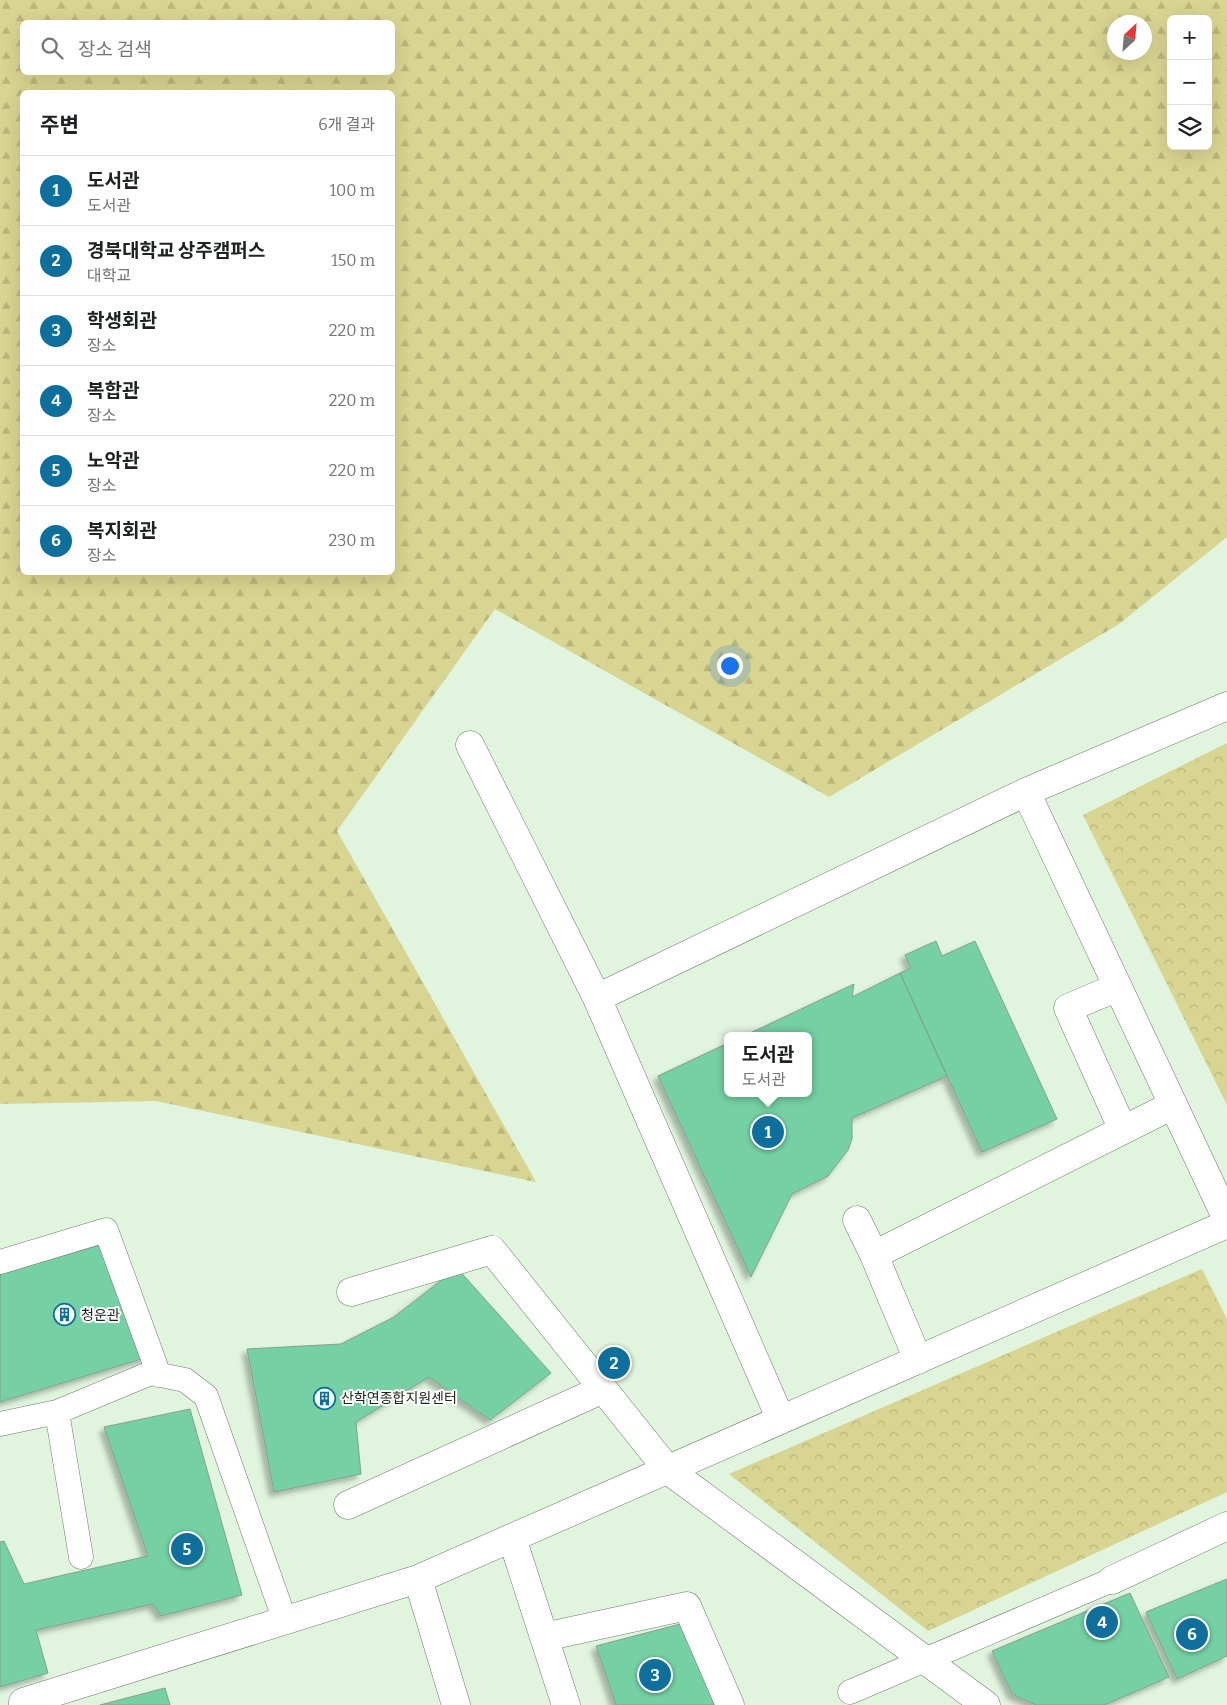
<!DOCTYPE html>
<html lang="ko">
<head>
<meta charset="utf-8">
<style>
	:root { --surface:#fff; --page:#f6f6f6; --text:#202124; --muted:#757577; --line:#e0e0e0; --accent:#0e6f9d }
	body { margin:0; font-family:Bitter,"Noto Sans KR",serif; background:var(--page); color:var(--text) }
	.controls { position:absolute; right:15px; top:15px; display:grid; overflow:hidden; border-radius:8px; box-shadow:0 5px 20px #0002 }
	.controls button { width:45px; height:45px; display:grid; place-items:center; padding:0; border:0; border-bottom:1px solid var(--line); background:var(--surface); color:var(--text); font:25px sans-serif }
	.compass { position:absolute; left:1107px; top:15px; width:45px; height:45px; border-radius:50%; background:var(--surface); box-shadow:0 5px 20px #0002; rotate:26deg }
	.you { position:absolute; left:729px; top:665px; width:18px; height:18px; margin:-12px; border:4px solid #fff; border-radius:50%; background:#1a73e8; box-shadow:0 0 0 8px #1a73e833 }
	.badge { display:grid; place-items:center; width:32px; height:32px; border-radius:50%; background:var(--accent); color:#fff; font-size:16px; font-weight:700 }
	.pin { position:absolute; translate:-50% -50%; border:2px solid #fff; box-shadow:0 1px 5px #0006 }
	.popup { position:absolute; left:724px; top:1032px; width:88px; height:65px; box-sizing:border-box; display:grid; place-content:center; border-radius:8px; background:var(--surface); filter:drop-shadow(0 1px 4px #0005); font-size:16px; white-space:nowrap; color:var(--muted) }
	.popup b { font-size:19px; color:var(--text) }
	.popup::after { content:''; position:absolute; left:50%; top:100%; margin-left:-10px; border:10px solid transparent; border-top-color:var(--surface) }
	.list { margin:0; padding:0; list-style:none }
	h2 { display:flex; justify-content:space-between; align-items:center; height:65px; margin:0; padding:0 20px; font-size:21px }
	h2 small { font-size:16px; font-weight:400; color:var(--muted) }
	.list li { display:grid; grid-template-columns:32px 1fr auto; gap:15px; align-items:center; box-sizing:border-box; height:70px; padding:0 20px; border-top:1px solid var(--line) }
	.list b { display:block; font-size:19px; white-space:nowrap }
	.list p { margin:0; font-size:16px; white-space:nowrap; color:var(--muted) }
	.list em { font-size:16px; font-style:normal; color:var(--muted) }
	.icon { flex:none; width:28px; height:28px; fill:none; stroke:currentColor; stroke-width:2; stroke-linecap:round; stroke-linejoin:round }
	.map { position:relative; flex:none; width:1227px; height:1705px; overflow:hidden }
	.search { position:absolute; background:var(--surface); box-shadow:0 5px 20px #0002; left:20px; top:20px; width:375px; height:55px; display:flex; align-items:center; gap:12px; box-sizing:border-box; padding:0 18px; border-radius:8px; color:var(--muted); font-size:19px }
	.panel { position:absolute; background:var(--surface); box-shadow:0 5px 20px #0002; left:20px; top:90px; width:375px; height:485px; border-radius:8px }
	.map>svg:first-child { display:block }
	.forest { fill:url(#forest-firs); fill-rule:evenodd }
	.park { fill:url(#park-crowns) }
	.building { fill:#74d1a4; stroke:#859f91; filter:url(#shadow) }
	.lines { fill:none; stroke-linecap:round; stroke-linejoin:round }
	.pedestrian-casing { stroke:#6b7d69; stroke-width:25 }
	.minor-casing { stroke:#6b7d69; stroke-width:29 }
	.pedestrian { stroke:#fff; stroke-width:24 }
	.minor { stroke:#fff; stroke-width:28 }
	.labels { text-anchor:middle; dominant-baseline:central; stroke-width:4; stroke-linejoin:round; paint-order:stroke }
	.poi-label { font-size:14px; fill:#1b221a; stroke:#fff; text-anchor:start }
</style>
</head>
<body>
<div class="map">
<svg width="1227" height="1705" viewBox="0 0 1227 1705">
	<defs>
		<pattern id="forest-firs" width="22" height="20" patternUnits="userSpaceOnUse" patternTransform="scale(1.25)"><rect width="22" height="20" fill="#d8d491"/><path d="M5 1l3.5 6h-7zM16 11l3.5 6h-7z" fill="#b9b67c"/></pattern>
		<pattern id="park-crowns" width="20" height="18" patternUnits="userSpaceOnUse" patternTransform="scale(1.25)"><rect width="20" height="18" fill="#d8d491"/><path d="M2 6a3 3 0 1 1 6 0M12 15a3 3 0 1 1 6 0" fill="none" stroke="#b9b67c"/></pattern>
		<filter id="shadow"><feDropShadow dx="-4.5" dy="4.5" stdDeviation="2.5" flood-color="#0004"/></filter>
	</defs>
	<rect width="100%" height="100%" fill="#e0f4de"/>
	<path class="forest" d="M0,0H1227V537L1119,624L829,797L495,609L337,831L536,1182L156,1101L0,1104ZM1171,19H1208V146H1171ZM22,22H392V72H22ZM1114,22H1144V52H1114ZM22,92H392V572H22Z"/>
	<path class="park" d="M1227,743V1105L1083,815Z
		M1202,1269L1227,1319V1492L928,1631L729,1474Z"/>
	<path class="building" d="M936,941L942,956L975,941L1057,1119L982,1152L900,973L911,968L905,955Z
		M900,973L947,1076L852,1118V1139L848,1150L828,1176L792,1194L751,1277L658,1076L728,1043V1093H808V1036H744L854,984L852,997Z
		M100,1245L148,1357L0,1402V1274Z
		M457,1268L551,1373L490,1420L429,1377L356,1422L361,1474L274,1492L247,1349L341,1344L394,1317Z
		M190,1409L242,1595L161,1616L153,1604L36,1630L48,1673L0,1687V1542L4,1541L24,1584L148,1556L104,1427Z
		M1227,1579V1656L1177,1679L1146,1612Z
		M1130,1593L1169,1677L1104,1705H1036L1012,1694L992,1651Z
		M684,1623L715,1705H616L596,1646Z
		M165,1688L170,1705H100Z"/>
	<g class="lines">
		<defs>
			<path id="pedestrian" d="M0,1262L106,1230L159,1375
				M57,1412L81,1557
				M0,1424L57,1412L151,1373L185,1380L206,1396L285,1621
				M850,1692L1112,1580"/>
			<path id="minor" d="M470,745L597,998
				M1026,792L1227,1219
				M1118,987L1068,1008L1123,1130
				M857,1220L874,1255
				M351,1292L492,1250L668,1470L986,1705
				M918,1360L874,1255L1173,1105
				M781,1420L597,998L1026,792L1227,706
				M348,1505L603,1389
				M512,1538L566,1705
				M418,1579L456,1705
				M1112,1580L1227,1526
				M544,1637L687,1606L730,1705
				M23,1705V1702L418,1579L1227,1224"/>
		</defs>
		<use href="#pedestrian" class="pedestrian-casing"/>
		<use href="#minor" class="minor-casing"/>
		<use href="#pedestrian" class="pedestrian"/>
		<use href="#minor" class="minor"/>
	</g>
	<defs>
		<symbol id="building-ring" viewBox="-11 -11 22 22"><circle r="9.5" fill="#fff" stroke="#0e6f9d" stroke-width="1.5"/><path d="M-4-6H4V6H1V3H-1V6H-4ZM-2.5-4.3h1.7v1.8h-1.7ZM.8-4.3h1.7v1.8H.8ZM-2.5-1h1.7V.8h-1.7ZM.8-1h1.7V.8H.8Z" fill="#0e6f9d"/></symbol>
	</defs>
	<g fill-rule="evenodd">
		<use href="#building-ring" x="52" y="1302" width="25" height="25"/>
		<use href="#building-ring" x="312" y="1386" width="25" height="25"/>
	</g>
	<g class="labels">
		<g class="poi-label">
			<text x="81" y="1315">청운관</text>
			<text x="341" y="1398">산학연종합지원센터</text>
		</g>
	</g>
</svg>
<div class="controls">
<button>+</button>
<button>−</button>
<button><svg class="icon" aria-label="layers" viewBox="0 0 24 24"><path d="M12 4l9 5-9 5-9-5zM3 14l9 5 9-5"/></svg></button>
</div>
<svg class="compass" viewBox="-18 -18 36 36"><path d="M0-13l5 13h-10z" fill="#e53935"/><path d="M0 13l5-13h-10z" fill="#757577"/></svg>
<div class="you"></div>
<div class="pin badge" style="left:768px;top:1132px">1</div>
<div class="popup"><b>도서관</b>도서관</div>
<div class="pin badge" style="left:614px;top:1363px">2</div>
<div class="pin badge" style="left:655px;top:1675px">3</div>
<div class="pin badge" style="left:1102px;top:1622px">4</div>
<div class="pin badge" style="left:187px;top:1549px">5</div>
<div class="pin badge" style="left:1192px;top:1634px">6</div>
<div class="search"><svg class="icon" aria-label="search" viewBox="0 0 24 24"><circle cx="10" cy="10" r="6"/><path d="M15 15l6 6"/></svg>장소 검색</div>
<section class="panel">
<h2>주변<small>6개 결과</small></h2>
<ul class="list">
<li><span class="badge">1</span><div><b>도서관</b><p>도서관</p></div><em>100 m</em></li>
<li><span class="badge">2</span><div><b>경북대학교 상주캠퍼스</b><p>대학교</p></div><em>150 m</em></li>
<li><span class="badge">3</span><div><b>학생회관</b><p>장소</p></div><em>220 m</em></li>
<li><span class="badge">4</span><div><b>복합관</b><p>장소</p></div><em>220 m</em></li>
<li><span class="badge">5</span><div><b>노악관</b><p>장소</p></div><em>220 m</em></li>
<li><span class="badge">6</span><div><b>복지회관</b><p>장소</p></div><em>230 m</em></li>
</ul>
</section>
</div>
</body>
</html>
